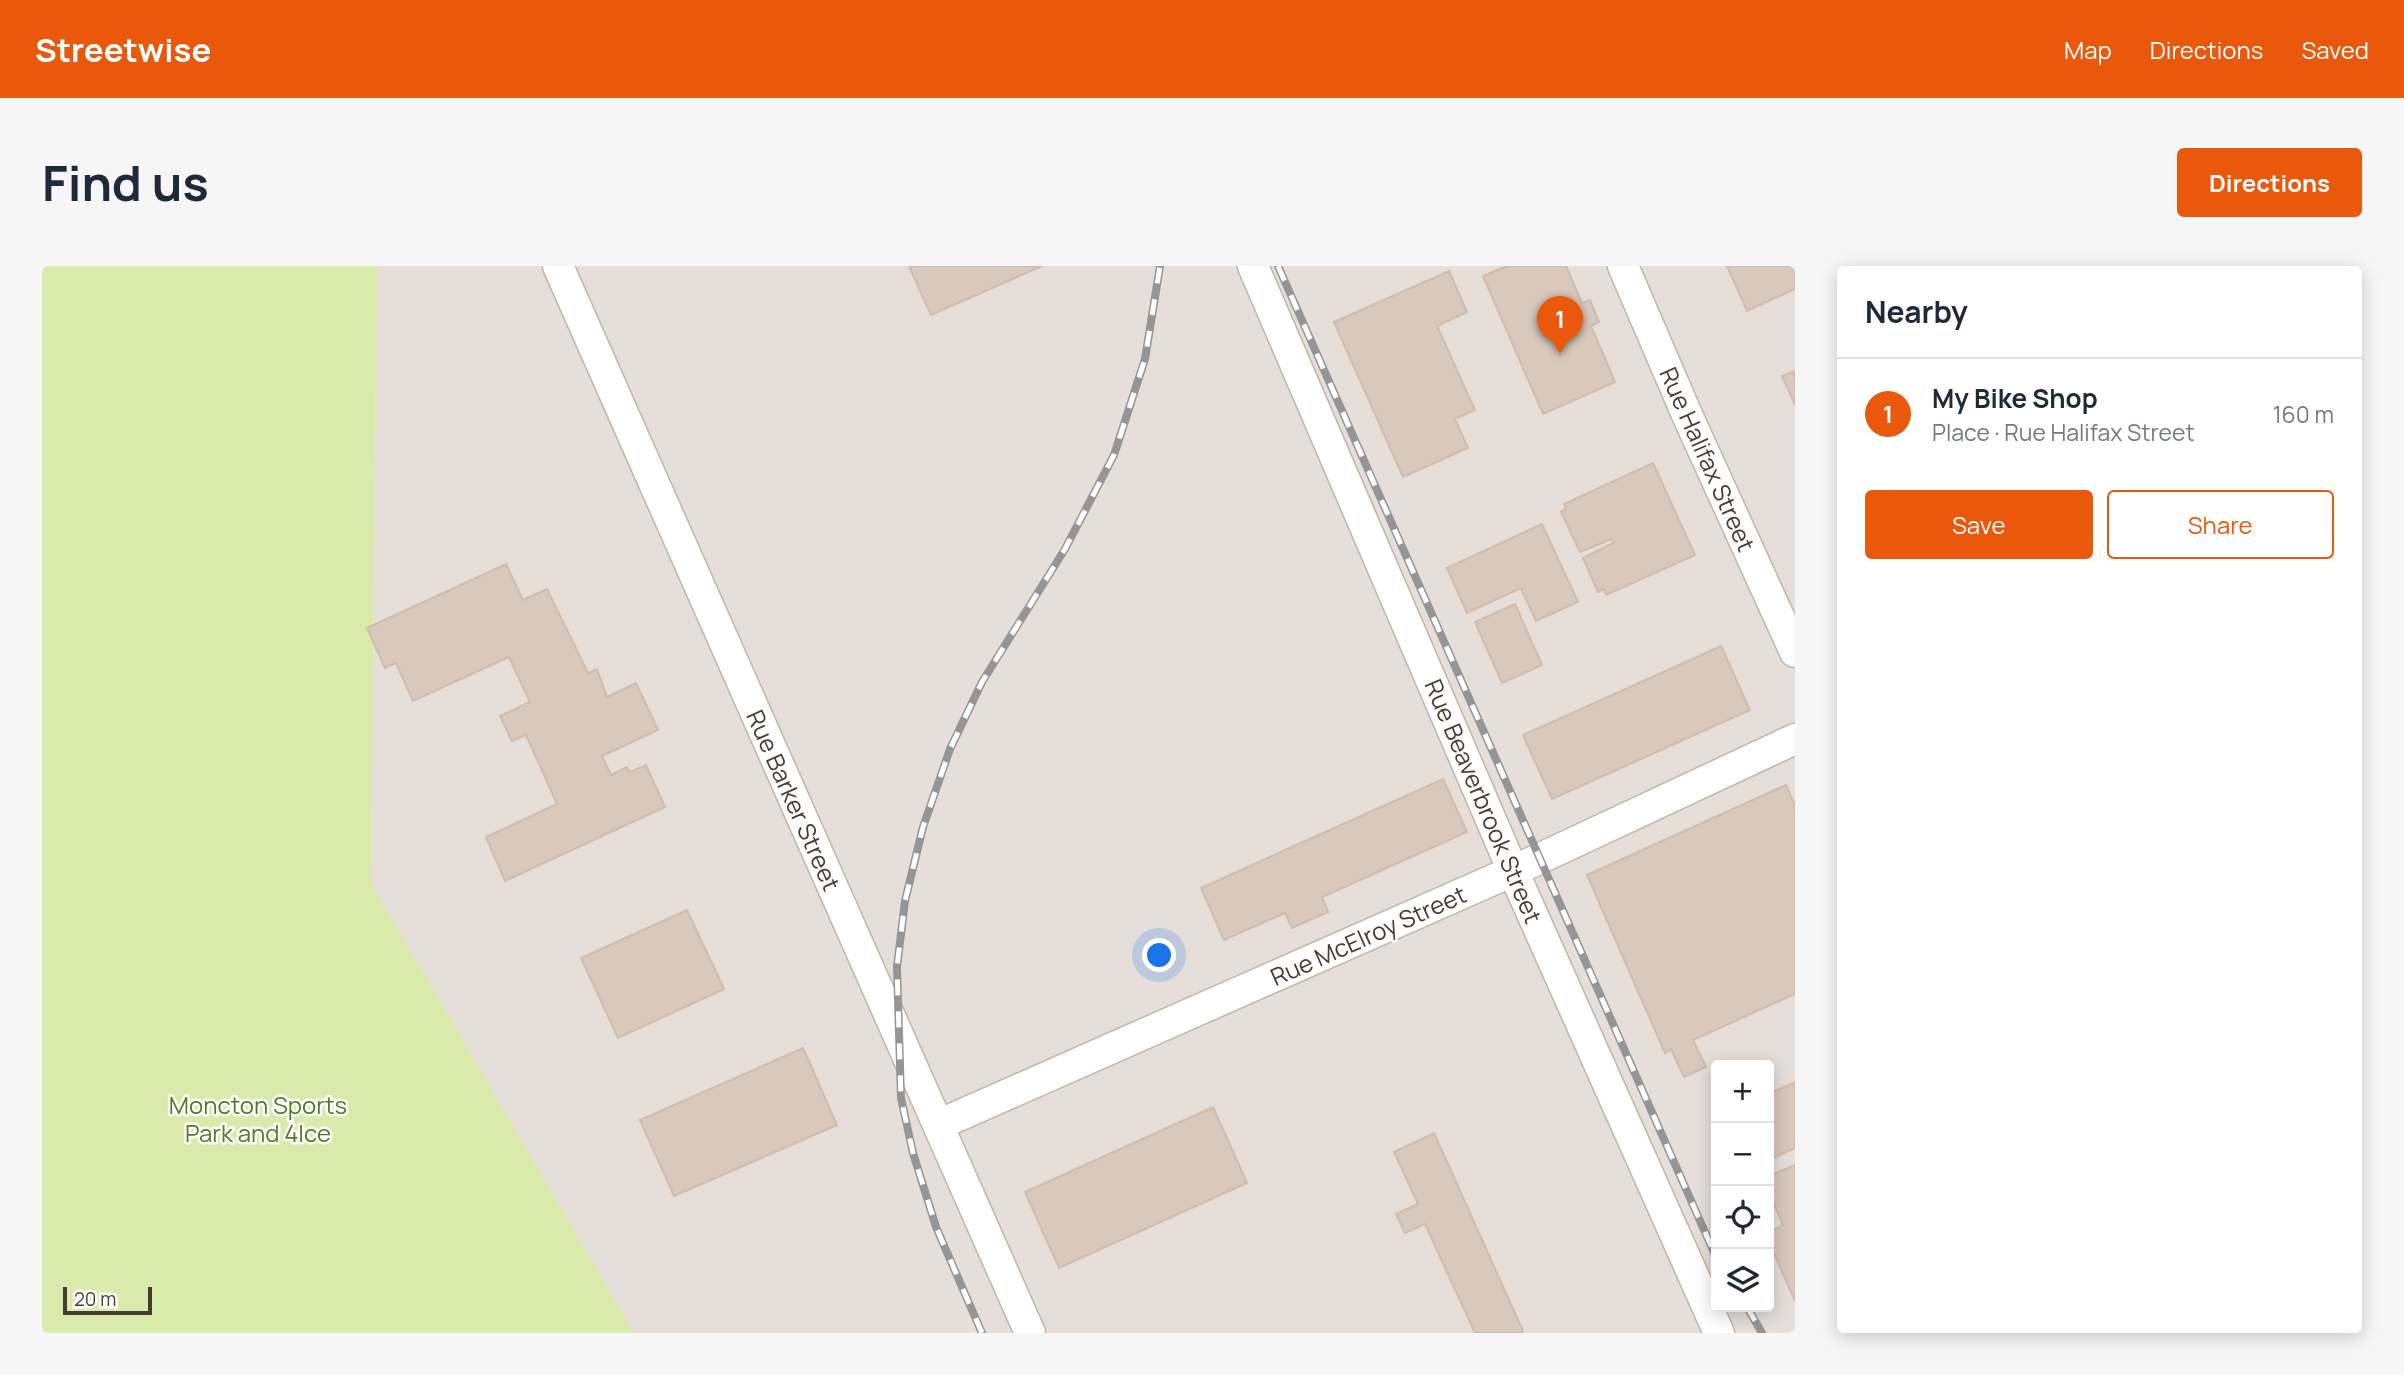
<!DOCTYPE html>
<html lang="en">
<head>
<meta charset="utf-8">
<style>
	:root { --surface:#fff; --page:#f6f6f7; --text:#1f2937; --muted:#747a83; --line:#e0e1e3; --accent:#ea580c }
	body { margin:0; font-family:Manrope,sans-serif; background:var(--page); color:var(--text) }
	.controls { position:absolute; right:21px; bottom:21px; display:grid; overflow:hidden; border-radius:7px; box-shadow:0 4px 18px #0003 }
	.controls button { width:63px; height:63px; display:grid; place-items:center; padding:0; border:0; border-bottom:2px solid var(--line); background:var(--surface); color:var(--text); font:35px sans-serif }
	.scale { position:absolute; left:21px; bottom:18px; width:89px; box-sizing:border-box; padding-left:7px; border:4px solid #463c33; border-top:0; font-size:19px; line-height:24px; white-space:nowrap; color:#463c33; -webkit-text-stroke:5px #fff; paint-order:stroke }
	.you { position:absolute; left:1118px; top:690px; width:24px; height:24px; margin:-18px; border:5px solid #fff; border-radius:50%; background:#1a73e8; box-shadow:0 0 0 10px #1a73e833 }
	.badge { display:grid; place-items:center; width:46px; height:46px; border-radius:50%; background:var(--accent); color:#fff; font-size:23px; font-weight:700 }
	.pin { position:absolute; translate:-50% -58px; filter:drop-shadow(0 2px 4px #0008) }
	.pin::after { content:''; position:absolute; top:37px; width:24px; height:21px; background:inherit; clip-path:polygon(0 0,100% 0,50% 100%) }
	.list { margin:0; padding:0; list-style:none }
	h2 { display:flex; justify-content:space-between; align-items:center; height:91px; margin:0; padding:0 28px; font-size:30px }
	h2 small { font-size:23px; font-weight:400; color:var(--muted) }
	.list li { display:grid; grid-template-columns:46px 1fr auto; gap:21px; align-items:center; box-sizing:border-box; height:112px; padding:0 28px; border-top:2px solid var(--line) }
	.list b { display:block; font-size:26px; white-space:nowrap }
	.list p { margin:0; font-size:23px; white-space:nowrap; color:var(--muted) }
	.list em { font-size:23px; font-style:normal; color:var(--muted) }
	.actions { display:flex; gap:14px; padding:21px 28px }
	.actions a { flex:1; padding:16px 0; border:2px solid var(--accent); border-radius:7px; text-align:center; font-size:24px; color:var(--accent) }
	.actions .main { background:var(--accent); color:#fff }
	.icon { flex:none; width:38px; height:38px; fill:none; stroke:currentColor; stroke-width:2; stroke-linecap:round; stroke-linejoin:round }
	.map { position:relative; flex:none; width:1753px; height:1067px; overflow:hidden; border-radius:7px }
	header { display:flex; align-items:center; gap:42px; box-sizing:border-box; height:98px; padding:0 35px; background:var(--accent); color:#fff }
	header strong { font-size:33px }
	nav { display:flex; gap:38px; margin-inline-start:auto; font-size:24px }
	.intro { display:flex; align-items:center; justify-content:space-between; box-sizing:border-box; height:168px; padding:0 42px }
	h1 { margin:0; font-size:49px }
	.button { padding:18px 32px; border-radius:7px; background:var(--accent); color:#fff; font-size:24px; font-weight:700 }
	main { display:flex; gap:42px; padding:0 42px }
	aside { flex:1; background:var(--surface); border-radius:7px; box-shadow:0 4px 18px #0003 }
	.map>svg:first-child { display:block }
	.industrial { fill:#e5ded9; fill-rule:evenodd }
	.green { fill:#d8ebaa }
	.building { fill:#d9c8bc; stroke:#d1bcab; stroke-width:2 }
	.lines { fill:none; stroke-linecap:round; stroke-linejoin:round }
	.minor-casing { stroke:#c2b5a9; stroke-width:33 }
	.minor { stroke:#fff; stroke-width:30 }
	.rail-casing { stroke:#959595; stroke-width:8 }
	.rail { stroke:#fff; stroke-width:5; stroke-dasharray:16; stroke-linecap:butt }
	.labels { text-anchor:middle; dominant-baseline:central; stroke-width:5; stroke-linejoin:round; paint-order:stroke }
	.street-label { font-size:24px; fill:#463c33; stroke:#fff }
	.park-label { font-size:24px; fill:#537b23; stroke:#fff }
</style>
</head>
<body>
<header>
<strong>Streetwise</strong>
<nav><a>Map</a><a>Directions</a><a>Saved</a></nav>
</header>
<div class="intro"><h1>Find us</h1><a class="button">Directions</a></div>
<main>
<div class="map">
<svg width="1753" height="1067" viewBox="0 0 1753 1067">
	<rect width="100%" height="100%" fill="#f3ece4"/>
	<path class="industrial" d="M335,0H1753V1067H592L329,617ZM1674,799H1727V1041H1674Z"/>
	<path class="green" d="M0,0H335L329,617L592,1067H0Z"/>
	<path class="building" d="M867,0H1000L889,49Z
		M1465,0H1524L1540,37L1548,34L1557,56L1549,60L1573,116L1501,148L1441,10Z
		M1685,0H1753V23L1705,45Z
		M1407,5L1425,46L1395,60L1433,144L1413,153L1426,182L1361,211L1292,56Z
		M1753,105V139L1740,110Z
		M1611,197L1653,289L1564,329L1562,323L1556,326L1541,292L1571,277L1570,273L1538,286L1519,246L1524,243L1522,238Z
		M1500,258L1536,336L1494,355L1479,322L1425,347L1405,302Z
		M464,298L481,334L505,323L546,407L555,403L565,431L594,417L616,464L560,490L569,509L585,501L588,506L604,499L623,541L463,615L444,571L515,538L484,469L470,475L458,450L488,436L467,391L371,435L354,397L343,402L325,362Z
		M1473,338L1500,399L1460,417L1433,356Z
		M1679,380L1708,444L1510,533L1481,469Z
		M1401,513L1425,566L1280,631L1286,646L1250,662L1243,647L1182,674L1159,622Z
		M1744,519L1753,540V728L1651,774L1664,801L1642,811L1629,783L1623,787L1545,609Z
		M645,644L682,723L576,772L539,692Z
		M761,782L795,859L632,930L598,854Z
		M1753,816V882L1727,894V828Z
		M1171,841L1205,917L1017,1002L983,926Z
		M1392,867L1481,1065L1478,1067H1433L1383,958L1363,967L1354,948L1376,938L1352,886Z
		M1753,899V1035L1727,976V966L1741,959L1727,926V910Z"/>
	<g class="lines">
		<defs>
			<path id="minor" d="M516,0L988,1067
				M1211,0L1471,605L1677,1067
				M1581,0L1646,151L1753,386
				M896,859L1471,605L1753,473"/>
		</defs>
		<use href="#minor" class="minor-casing"/>
		<use href="#minor" class="minor"/>
		<defs>
			<path id="rail" d="M1236,0L1674,991
				M1705,1041L1720,1067
				M940,1067L894,961L871,887L859,832L855,701L863,635L881,561L908,483L940,416L1023,283L1072,189L1103,93L1118,0"/>
		</defs>
		<use href="#rail" class="rail-casing"/>
		<use href="#rail" class="rail"/>
	</g>
	<g class="labels">
		<g class="street-label">
			<text transform="translate(1666 193) rotate(66)">Rue Halifax Street</text>
			<text transform="translate(752 534) rotate(66)">Rue Barker Street</text>
			<text transform="translate(1442 535) rotate(67)">Rue Beaverbrook Street</text>
			<text transform="translate(1326 669) rotate(-24)">Rue McElroy Street</text>
		</g>
		<g class="park-label">
			<text x="216" y="838">Moncton Sports<tspan x="216" dy="28">Park and 4Ice</tspan></text>
		</g>
	</g>
</svg>
<div class="controls">
<button>+</button>
<button>−</button>
<button><svg class="icon" aria-label="locate" viewBox="0 0 24 24"><circle cx="12" cy="12" r="6"/><path d="M12 2v4M12 18v4M2 12h4M18 12h4"/></svg></button>
<button><svg class="icon" aria-label="layers" viewBox="0 0 24 24"><path d="M12 4l9 5-9 5-9-5zM3 14l9 5 9-5"/></svg></button>
</div>
<div class="scale">20 m</div>
<div class="you"></div>
<div class="pin badge" style="left:1518px;top:88px">1</div>
</div>
<aside>
<h2>Nearby<small></small></h2>
<ul class="list">
<li><span class="badge">1</span><div><b>My Bike Shop</b><p>Place · Rue Halifax Street</p></div><em>160 m</em></li>
</ul>
<div class="actions"><a class="main">Save</a><a>Share</a></div>
</aside>
</main>
</body>
</html>
